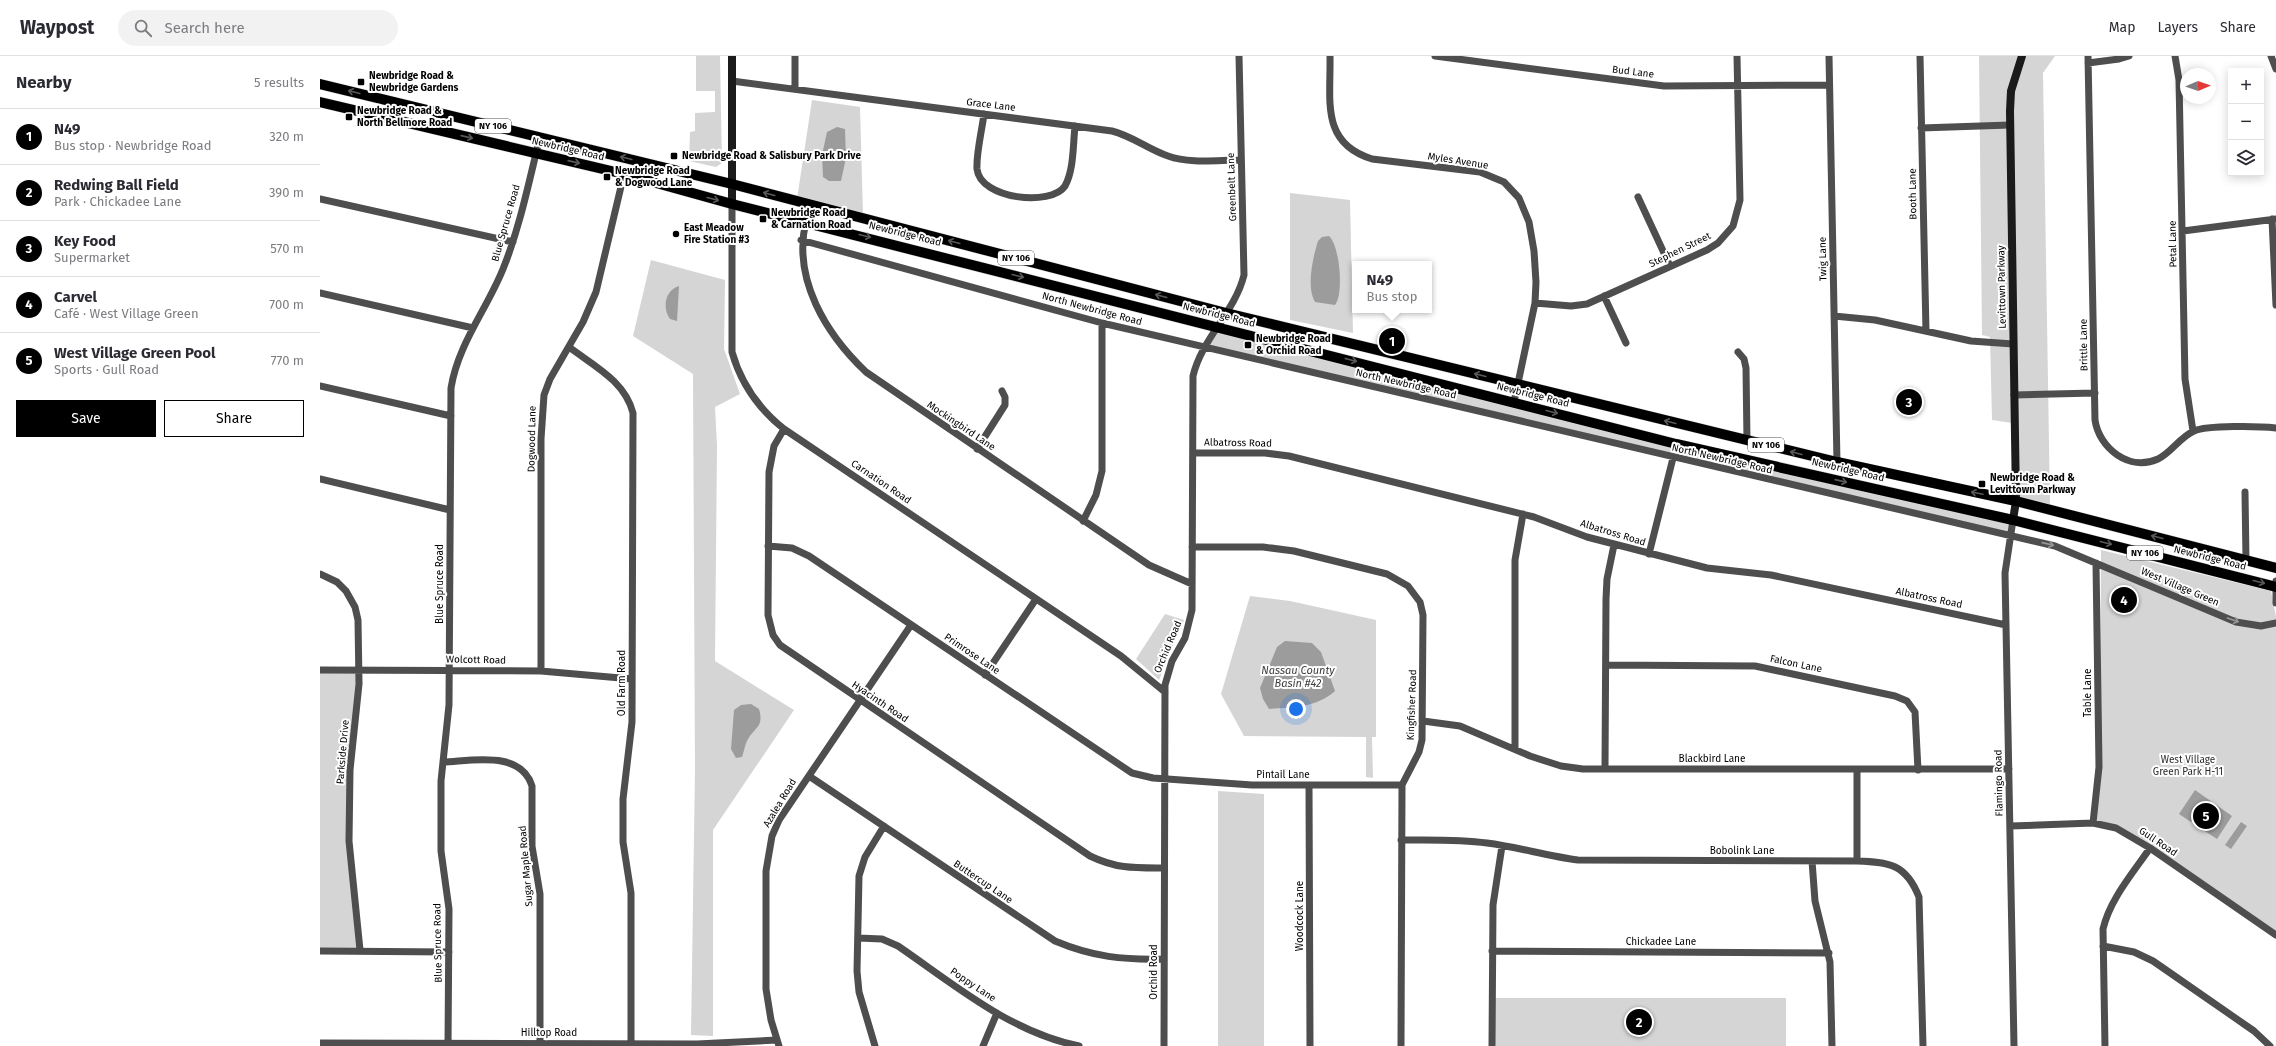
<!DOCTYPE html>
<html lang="en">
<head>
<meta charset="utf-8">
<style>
	:root { --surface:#fff; --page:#f2f2f3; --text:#2b2b33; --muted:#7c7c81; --line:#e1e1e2; --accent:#000 }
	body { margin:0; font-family:"Fira Sans",sans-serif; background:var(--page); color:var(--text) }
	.controls { position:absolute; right:12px; top:12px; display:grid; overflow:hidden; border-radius:0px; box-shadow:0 2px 10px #0003 }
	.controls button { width:36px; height:36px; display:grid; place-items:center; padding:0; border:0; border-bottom:1px solid var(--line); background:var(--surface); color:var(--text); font:20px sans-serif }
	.compass { position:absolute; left:1860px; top:12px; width:36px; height:36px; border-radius:50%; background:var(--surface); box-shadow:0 2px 10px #0003; rotate:88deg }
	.you { position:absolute; left:976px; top:653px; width:14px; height:14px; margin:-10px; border:3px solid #fff; border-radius:50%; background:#1a73e8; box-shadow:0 0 0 6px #1a73e833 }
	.badge { display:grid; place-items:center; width:26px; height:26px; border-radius:50%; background:var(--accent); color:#fff; font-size:13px; font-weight:700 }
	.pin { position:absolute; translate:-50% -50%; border:2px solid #fff; box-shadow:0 1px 4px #0006 }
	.popup { position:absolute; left:1032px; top:205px; width:80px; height:52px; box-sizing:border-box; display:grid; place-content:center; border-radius:0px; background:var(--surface); filter:drop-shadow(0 1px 3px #0005); font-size:13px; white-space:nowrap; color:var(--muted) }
	.popup b { font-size:15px; color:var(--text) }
	.popup::after { content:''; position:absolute; left:50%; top:100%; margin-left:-8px; border:8px solid transparent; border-top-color:var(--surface) }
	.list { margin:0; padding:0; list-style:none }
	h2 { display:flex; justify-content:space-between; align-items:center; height:52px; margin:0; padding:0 16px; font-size:17px }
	h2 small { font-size:13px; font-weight:400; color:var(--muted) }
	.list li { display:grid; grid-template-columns:26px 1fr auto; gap:12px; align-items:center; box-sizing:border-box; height:56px; padding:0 16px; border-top:1px solid var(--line) }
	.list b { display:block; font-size:15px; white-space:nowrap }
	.list p { margin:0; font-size:13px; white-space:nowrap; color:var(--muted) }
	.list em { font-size:13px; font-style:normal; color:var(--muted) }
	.actions { display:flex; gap:8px; padding:12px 16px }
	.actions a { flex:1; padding:9px 0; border:1px solid var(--accent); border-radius:0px; text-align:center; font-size:14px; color:var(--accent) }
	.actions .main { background:var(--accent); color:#fff }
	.icon { flex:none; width:22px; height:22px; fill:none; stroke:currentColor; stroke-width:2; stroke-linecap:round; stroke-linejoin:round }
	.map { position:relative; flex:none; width:1956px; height:990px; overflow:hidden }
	header { display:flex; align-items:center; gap:24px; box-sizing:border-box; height:56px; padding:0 20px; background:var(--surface); border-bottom:1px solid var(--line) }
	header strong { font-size:19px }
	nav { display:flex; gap:22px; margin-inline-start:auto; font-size:14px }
	.search { width:280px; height:36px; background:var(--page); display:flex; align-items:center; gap:10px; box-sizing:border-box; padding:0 14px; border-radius:22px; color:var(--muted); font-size:15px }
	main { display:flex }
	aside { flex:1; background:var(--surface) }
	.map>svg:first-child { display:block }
	.green { fill:#d5d5d5 }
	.water { fill:#9c9c9c }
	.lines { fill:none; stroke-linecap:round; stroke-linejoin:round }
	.primary-casing { stroke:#dbdbdb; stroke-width:11 }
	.street { stroke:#4e4e4e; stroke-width:7 }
	.secondary { stroke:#1b1b1b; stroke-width:8 }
	.primary { stroke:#000; stroke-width:10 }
	.oneway { stroke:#595959 }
	.oneway2 { stroke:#959595 }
	.poi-dot { fill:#000; stroke:#fff; stroke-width:1.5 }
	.labels { text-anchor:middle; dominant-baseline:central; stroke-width:4; stroke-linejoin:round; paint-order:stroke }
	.shield { fill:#fff; stroke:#4c4c4c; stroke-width:1 }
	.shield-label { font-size:9px; font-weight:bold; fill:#000 }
	.street-label { font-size:10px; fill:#000; stroke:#fff }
	.poi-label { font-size:10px; font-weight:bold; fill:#000; stroke:#fff; text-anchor:start }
	.park-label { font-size:10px; fill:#2c2c2c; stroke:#fff }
	.water-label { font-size:11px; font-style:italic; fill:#3d3d3d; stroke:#fff }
</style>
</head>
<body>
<header>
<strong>Waypost</strong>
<div class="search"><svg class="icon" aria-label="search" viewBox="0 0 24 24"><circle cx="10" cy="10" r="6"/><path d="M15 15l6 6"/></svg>Search here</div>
<nav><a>Map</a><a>Layers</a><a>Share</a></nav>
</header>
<main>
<aside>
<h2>Nearby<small>5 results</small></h2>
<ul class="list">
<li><span class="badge">1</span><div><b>N49</b><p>Bus stop · Newbridge Road</p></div><em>320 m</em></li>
<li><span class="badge">2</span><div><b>Redwing Ball Field</b><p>Park · Chickadee Lane</p></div><em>390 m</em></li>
<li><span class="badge">3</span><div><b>Key Food</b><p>Supermarket</p></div><em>570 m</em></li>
<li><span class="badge">4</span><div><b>Carvel</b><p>Café · West Village Green</p></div><em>700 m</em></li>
<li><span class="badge">5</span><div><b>West Village Green Pool</b><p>Sports · Gull Road</p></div><em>770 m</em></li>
</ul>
<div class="actions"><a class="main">Save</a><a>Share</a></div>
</aside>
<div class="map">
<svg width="1956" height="990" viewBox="0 0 1956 990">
	<rect width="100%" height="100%" fill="#fff"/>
	<path class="green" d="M376,0H400L402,107L396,111L369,105L370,76L375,75V57L395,56V35H376Z
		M1659,0H1735L1723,17L1730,449L1699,442L1692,367L1672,364L1670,281L1662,279Z
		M492,44L540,51L543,159L477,143Z
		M970,137L1030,144L1033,277L970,264Z
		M331,204L405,224L404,293L420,338L395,351L397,389L395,605L474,654L393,774V980L371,979L375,714L373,318L313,280Z
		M898,274L1691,465L1688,477L886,289Z
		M1781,494L1951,535L1956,561V877L1803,773L1776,766L1780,709Z
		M930,540L970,545L1056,564V681H1052L1053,722L1046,721V681L924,680L901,638Z
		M845,558L864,564L839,624L816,603Z
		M0,613H38L29,715L30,800L40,894H0Z
		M898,735L944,738V990H898Z
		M1173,942H1466V990H1173Z"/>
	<path class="water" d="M517,71L525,73L526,102L521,125H509L503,121L502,99L507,76Z
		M1009,180C1020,190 1024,238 1015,249L995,246C986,231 993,201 998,185L1002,181Z
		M359,230L357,265L350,263C342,252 345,234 359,230Z
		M965,585L992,587L1001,596L1015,635C996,652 973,651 949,653L943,643L940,632L957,591Z
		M431,648L439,653C444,671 436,670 428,683C425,688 424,696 422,701L416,702L411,693L414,654L421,649Z
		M1875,734L1912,760L1897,783L1874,768L1877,764L1874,761L1871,766L1859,758Z
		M1921,766L1927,770L1911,793L1905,789Z"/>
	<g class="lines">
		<defs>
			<path id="primary" d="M0,28L412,128L906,257L1517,406L1696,445L1956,512
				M0,46L304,118L412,148L1356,388L1693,464L1956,531"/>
		</defs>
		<use href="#primary" class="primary-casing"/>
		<path class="street" d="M1010,0C1011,44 1000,87 1052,103L1160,116L1184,126L1199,142L1209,166L1214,195L1216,226L1215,247L1194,346
			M1115,0L1344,30L1509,29
			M1509,0L1517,406
			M1600,0L1606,275
			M1768,0L1775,364C1779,392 1809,416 1838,403C1851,397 1860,381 1874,375C1887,369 1940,370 1956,372
			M1855,0L1859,24L1865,323L1873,375
			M1951,0L1956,13
			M1768,7L1799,3L1809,0
			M412,25L792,75C812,80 828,93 848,100C870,108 897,104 921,104
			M475,33V0
			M664,58C662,74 656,98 657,113C660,143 731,151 745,130C754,114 753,88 755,70
			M1601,72L1690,69
			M1318,141L1350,210
			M0,143L193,186
			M412,148V296C421,328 439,353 464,373L801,600L845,636
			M1952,163L1956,249
			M486,165C472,223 506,278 546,316L829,509L872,528
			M1863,175L1956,163
			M481,184L782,267L1735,490L1916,566L1941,570L1956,567
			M0,237L153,272
			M1284,240L1306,287
			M1215,247L1251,250L1267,248L1387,194L1398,187L1413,170L1420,144L1417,0
			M1514,260L1555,264L1651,285L1693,288
			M249,291C274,310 305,325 313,357L312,666L303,743V786L311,837V990
			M1418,296L1424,303L1426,312L1427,385
			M0,330L131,360
			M1694,339L1775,337
			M464,373L454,390L449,416L448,559L453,579L460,589L770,800C797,813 815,812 844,812
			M657,393L685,349V341L682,335
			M873,397H945L969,400L1214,461L1267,481L1387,512L1451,519L1686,569
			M0,423L130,454
			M1925,436L1926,504
			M1693,464L1685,517L1694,990
			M763,465L776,439L782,415V267
			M448,490L472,492L489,500L812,717L833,722L932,729H1082
			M872,491H943L974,495L1067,518L1088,530L1100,546L1103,559L1102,684L1099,696L1082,729L1081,990
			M1329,498L1353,402
			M0,518L17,526L26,535L35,551L38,564L39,628L30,714L29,785L40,894
			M1956,525V547
			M1286,609L1435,610L1575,640L1587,645L1595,656L1598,714
			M0,614L221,615L312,623
			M221,615V383L224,339L230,323L263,266L276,236L304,118
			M665,619L716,543
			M1103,665L1140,670L1210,700L1241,710L1263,713H1689
			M1195,692V504L1203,458
			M123,706C152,705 201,694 212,730V790L220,838V990
			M1285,713L1286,543L1287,523L1294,489
			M489,720L735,885C773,901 803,904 844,903
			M989,729L990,990
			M1773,767L1779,711L1776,507
			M1690,770L1773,767L1796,772L1830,792L1956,879
			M1081,784C1110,784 1139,783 1167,787C1198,791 1227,800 1258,804L1537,805C1569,806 1586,808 1599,841L1603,990
			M1492,805L1495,845L1510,906L1512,990
			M1537,805V714
			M538,882L562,883L578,890C635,929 690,976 759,990
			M1783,890L1814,896L1833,905L1934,975L1950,990
			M0,895L129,896
			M1172,895L1509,897
			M0,987L377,988L457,984
			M128,990L129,853L121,795V725L129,649L131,332C138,288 167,253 183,213C200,171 209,125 220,81
			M459,990L451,964L446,933V815L452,780L459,764L591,569
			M555,990L539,936L537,915L539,820L545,801L564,770
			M663,990L677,957
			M844,990L845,629L852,605L865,582L872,554L873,320C882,282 915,256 924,219L919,0
			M1172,990L1173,849L1182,790
			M1785,990L1783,873C1790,843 1813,817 1830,792"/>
		<path class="secondary" d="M412,148V0
			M1693,464L1696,445L1695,379L1690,55L1691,35L1702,0"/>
		<use href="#primary" class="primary"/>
	</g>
	<defs><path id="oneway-shaft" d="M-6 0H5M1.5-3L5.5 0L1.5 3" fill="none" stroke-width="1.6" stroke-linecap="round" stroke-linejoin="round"/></defs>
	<g class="oneway">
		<use href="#oneway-shaft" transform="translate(34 36) rotate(-166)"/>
		<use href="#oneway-shaft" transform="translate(147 81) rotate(13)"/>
		<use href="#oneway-shaft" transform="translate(306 102) rotate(-166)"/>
		<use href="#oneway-shaft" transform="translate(254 106) rotate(13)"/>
		<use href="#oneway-shaft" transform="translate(449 138) rotate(-165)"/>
		<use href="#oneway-shaft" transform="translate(393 143) rotate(15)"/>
		<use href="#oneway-shaft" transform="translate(545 180) rotate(14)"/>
		<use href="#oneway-shaft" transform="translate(634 186) rotate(-165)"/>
		<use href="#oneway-shaft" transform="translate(698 220) rotate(14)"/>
		<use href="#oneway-shaft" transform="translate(841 240) rotate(-165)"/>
		<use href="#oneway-shaft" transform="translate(1031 304) rotate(14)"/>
		<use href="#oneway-shaft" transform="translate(1160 319) rotate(-166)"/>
		<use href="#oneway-shaft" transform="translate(1232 356) rotate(14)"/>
		<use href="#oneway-shaft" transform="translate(1350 366) rotate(-166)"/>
		<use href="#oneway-shaft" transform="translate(1476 397) rotate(-166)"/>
		<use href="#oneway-shaft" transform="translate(1521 425) rotate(13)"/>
		<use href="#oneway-shaft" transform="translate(1657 437) rotate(-168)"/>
		<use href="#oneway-shaft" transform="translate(1837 481) rotate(-166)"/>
		<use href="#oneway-shaft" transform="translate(1786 487) rotate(14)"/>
		<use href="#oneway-shaft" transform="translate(1939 526) rotate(14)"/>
	</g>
	<g class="oneway2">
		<use href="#oneway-shaft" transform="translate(1728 488) rotate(13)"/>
		<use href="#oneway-shaft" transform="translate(1913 564) rotate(19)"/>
	</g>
	<g class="poi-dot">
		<rect x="37" y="22" width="8" height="8" rx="2"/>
		<rect x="25" y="57" width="8" height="8" rx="2"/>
		<rect x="350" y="96" width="8" height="8" rx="2"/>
		<rect x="283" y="117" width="8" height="8" rx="2"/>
		<rect x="439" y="159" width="8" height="8" rx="2"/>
		<circle cx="356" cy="178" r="4"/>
		<rect x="924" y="285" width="8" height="8" rx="2"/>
		<rect x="1658" y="424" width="8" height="8" rx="2"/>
	</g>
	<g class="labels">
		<g class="shield">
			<rect x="155" y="63" width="36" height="14" rx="3"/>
			<rect x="678" y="195" width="36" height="14" rx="3"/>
			<rect x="1428" y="382" width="36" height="14" rx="3"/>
			<rect x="1807" y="490" width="36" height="14" rx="3"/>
		</g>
		<g class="shield-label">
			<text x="173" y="70">NY 106</text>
			<text x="696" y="202">NY 106</text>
			<text x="1446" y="389">NY 106</text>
			<text x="1825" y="497">NY 106</text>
		</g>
		<g class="street-label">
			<text transform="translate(1313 16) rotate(7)">Bud Lane</text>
			<text transform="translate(671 49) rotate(7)">Grace Lane</text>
			<text transform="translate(248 93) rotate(13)">Newbridge Road</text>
			<text transform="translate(1138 105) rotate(9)">Myles Avenue</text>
			<text transform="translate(912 131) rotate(-92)">Greenbelt Lane</text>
			<text transform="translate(1593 138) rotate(-91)">Booth Lane</text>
			<text transform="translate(186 167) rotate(-74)">Blue Spruce Road</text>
			<text transform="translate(585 178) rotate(14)">Newbridge Road</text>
			<text transform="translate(1853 188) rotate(-91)">Petal Lane</text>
			<text transform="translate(1360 194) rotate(-26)">Stephen Street</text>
			<text transform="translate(1503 203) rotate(-91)">Twig Lane</text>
			<text transform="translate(1682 231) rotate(-91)">Levittown Parkway</text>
			<text transform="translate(772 253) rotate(15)">North Newbridge Road</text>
			<text transform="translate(899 259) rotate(14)">Newbridge Road</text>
			<text transform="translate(1764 289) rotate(-91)">Brittle Lane</text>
			<text transform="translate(1086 328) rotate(13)">North Newbridge Road</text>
			<text transform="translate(1213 339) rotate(14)">Newbridge Road</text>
			<text transform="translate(641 370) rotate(34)">Mockingbird Lane</text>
			<text transform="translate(212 383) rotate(-89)">Dogwood Lane</text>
			<text transform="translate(918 387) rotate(1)">Albatross Road</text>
			<text transform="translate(1402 403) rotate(13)">North Newbridge Road</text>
			<text transform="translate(1528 414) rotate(13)">Newbridge Road</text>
			<text transform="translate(561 426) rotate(34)">Carnation Road</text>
			<text transform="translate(1293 477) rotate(17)">Albatross Road</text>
			<text transform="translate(1890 502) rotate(14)">Newbridge Road</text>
			<text transform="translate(120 528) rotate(-90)">Blue Spruce Road</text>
			<text transform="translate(1860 531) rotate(23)">West Village Green</text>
			<text transform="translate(1609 542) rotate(12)">Albatross Road</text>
			<text transform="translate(848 591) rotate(-67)">Orchid Road</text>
			<text transform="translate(652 598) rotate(34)">Primrose Lane</text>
			<text transform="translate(156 604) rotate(1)">Wolcott Road</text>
			<text transform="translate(1476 608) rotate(12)">Falcon Lane</text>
			<text transform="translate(302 627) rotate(-90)">Old Farm Road</text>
			<text transform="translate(1768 637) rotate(-90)">Table Lane</text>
			<text transform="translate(560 646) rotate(34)">Hyacinth Road</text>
			<text transform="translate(1092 649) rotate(-88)">Kingfisher Road</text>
			<text transform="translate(23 696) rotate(-85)">Parkside Drive</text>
			<text x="1392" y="703">Blackbird Lane</text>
			<text x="963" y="719">Pintail Lane</text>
			<text transform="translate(1679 727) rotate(-91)">Flamingo Road</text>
			<text transform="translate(460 747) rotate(-59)">Azalea Road</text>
			<text transform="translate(1838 786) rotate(34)">Gull Road</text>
			<text x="1422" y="795">Bobolink Lane</text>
			<text transform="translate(206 810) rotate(-95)">Sugar Maple Road</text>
			<text transform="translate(663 826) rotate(34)">Buttercup Lane</text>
			<text transform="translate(980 860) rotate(-90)">Woodcock Lane</text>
			<text x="1341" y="886">Chickadee Lane</text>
			<text transform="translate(118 887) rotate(-91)">Blue Spruce Road</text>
			<text transform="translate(834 916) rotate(-90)">Orchid Road</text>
			<text transform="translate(653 929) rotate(34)">Poppy Lane</text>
			<text x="229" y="977">Hilltop Road</text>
		</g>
		<g class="poi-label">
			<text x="49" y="20">Newbridge Road &amp;<tspan x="49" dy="12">Newbridge Gardens</tspan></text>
			<text x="37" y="55">Newbridge Road &amp;<tspan x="37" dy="12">North Bellmore Road</tspan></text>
			<text x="362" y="100">Newbridge Road &amp; Salisbury Park Drive</text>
			<text x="295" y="115">Newbridge Road<tspan x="295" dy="12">&amp; Dogwood Lane</tspan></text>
			<text x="451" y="157">Newbridge Road<tspan x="451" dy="12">&amp; Carnation Road</tspan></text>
			<text x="364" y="172">East Meadow<tspan x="364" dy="12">Fire Station #3</tspan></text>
			<text x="936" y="283">Newbridge Road<tspan x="936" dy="12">&amp; Orchid Road</tspan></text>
			<text x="1670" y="422">Newbridge Road &amp;<tspan x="1670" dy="12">Levittown Parkway</tspan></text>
		</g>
		<g class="park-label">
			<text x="1868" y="704">West Village<tspan x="1868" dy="12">Green Park H-11</tspan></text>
		</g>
		<g class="water-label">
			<text x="978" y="614">Nassau County<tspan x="978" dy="13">Basin #42</tspan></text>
		</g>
	</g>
</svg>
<div class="controls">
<button>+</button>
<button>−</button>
<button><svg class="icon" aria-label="layers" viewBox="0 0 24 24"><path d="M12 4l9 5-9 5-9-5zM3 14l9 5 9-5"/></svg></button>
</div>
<svg class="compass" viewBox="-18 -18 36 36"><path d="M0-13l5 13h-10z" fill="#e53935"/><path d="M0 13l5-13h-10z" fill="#7c7c81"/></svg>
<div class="you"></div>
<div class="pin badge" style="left:1072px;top:285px">1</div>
<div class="popup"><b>N49</b>Bus stop</div>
<div class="pin badge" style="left:1319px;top:966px">2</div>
<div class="pin badge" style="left:1589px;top:346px">3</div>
<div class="pin badge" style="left:1804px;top:544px">4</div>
<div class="pin badge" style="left:1886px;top:760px">5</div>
</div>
</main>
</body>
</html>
